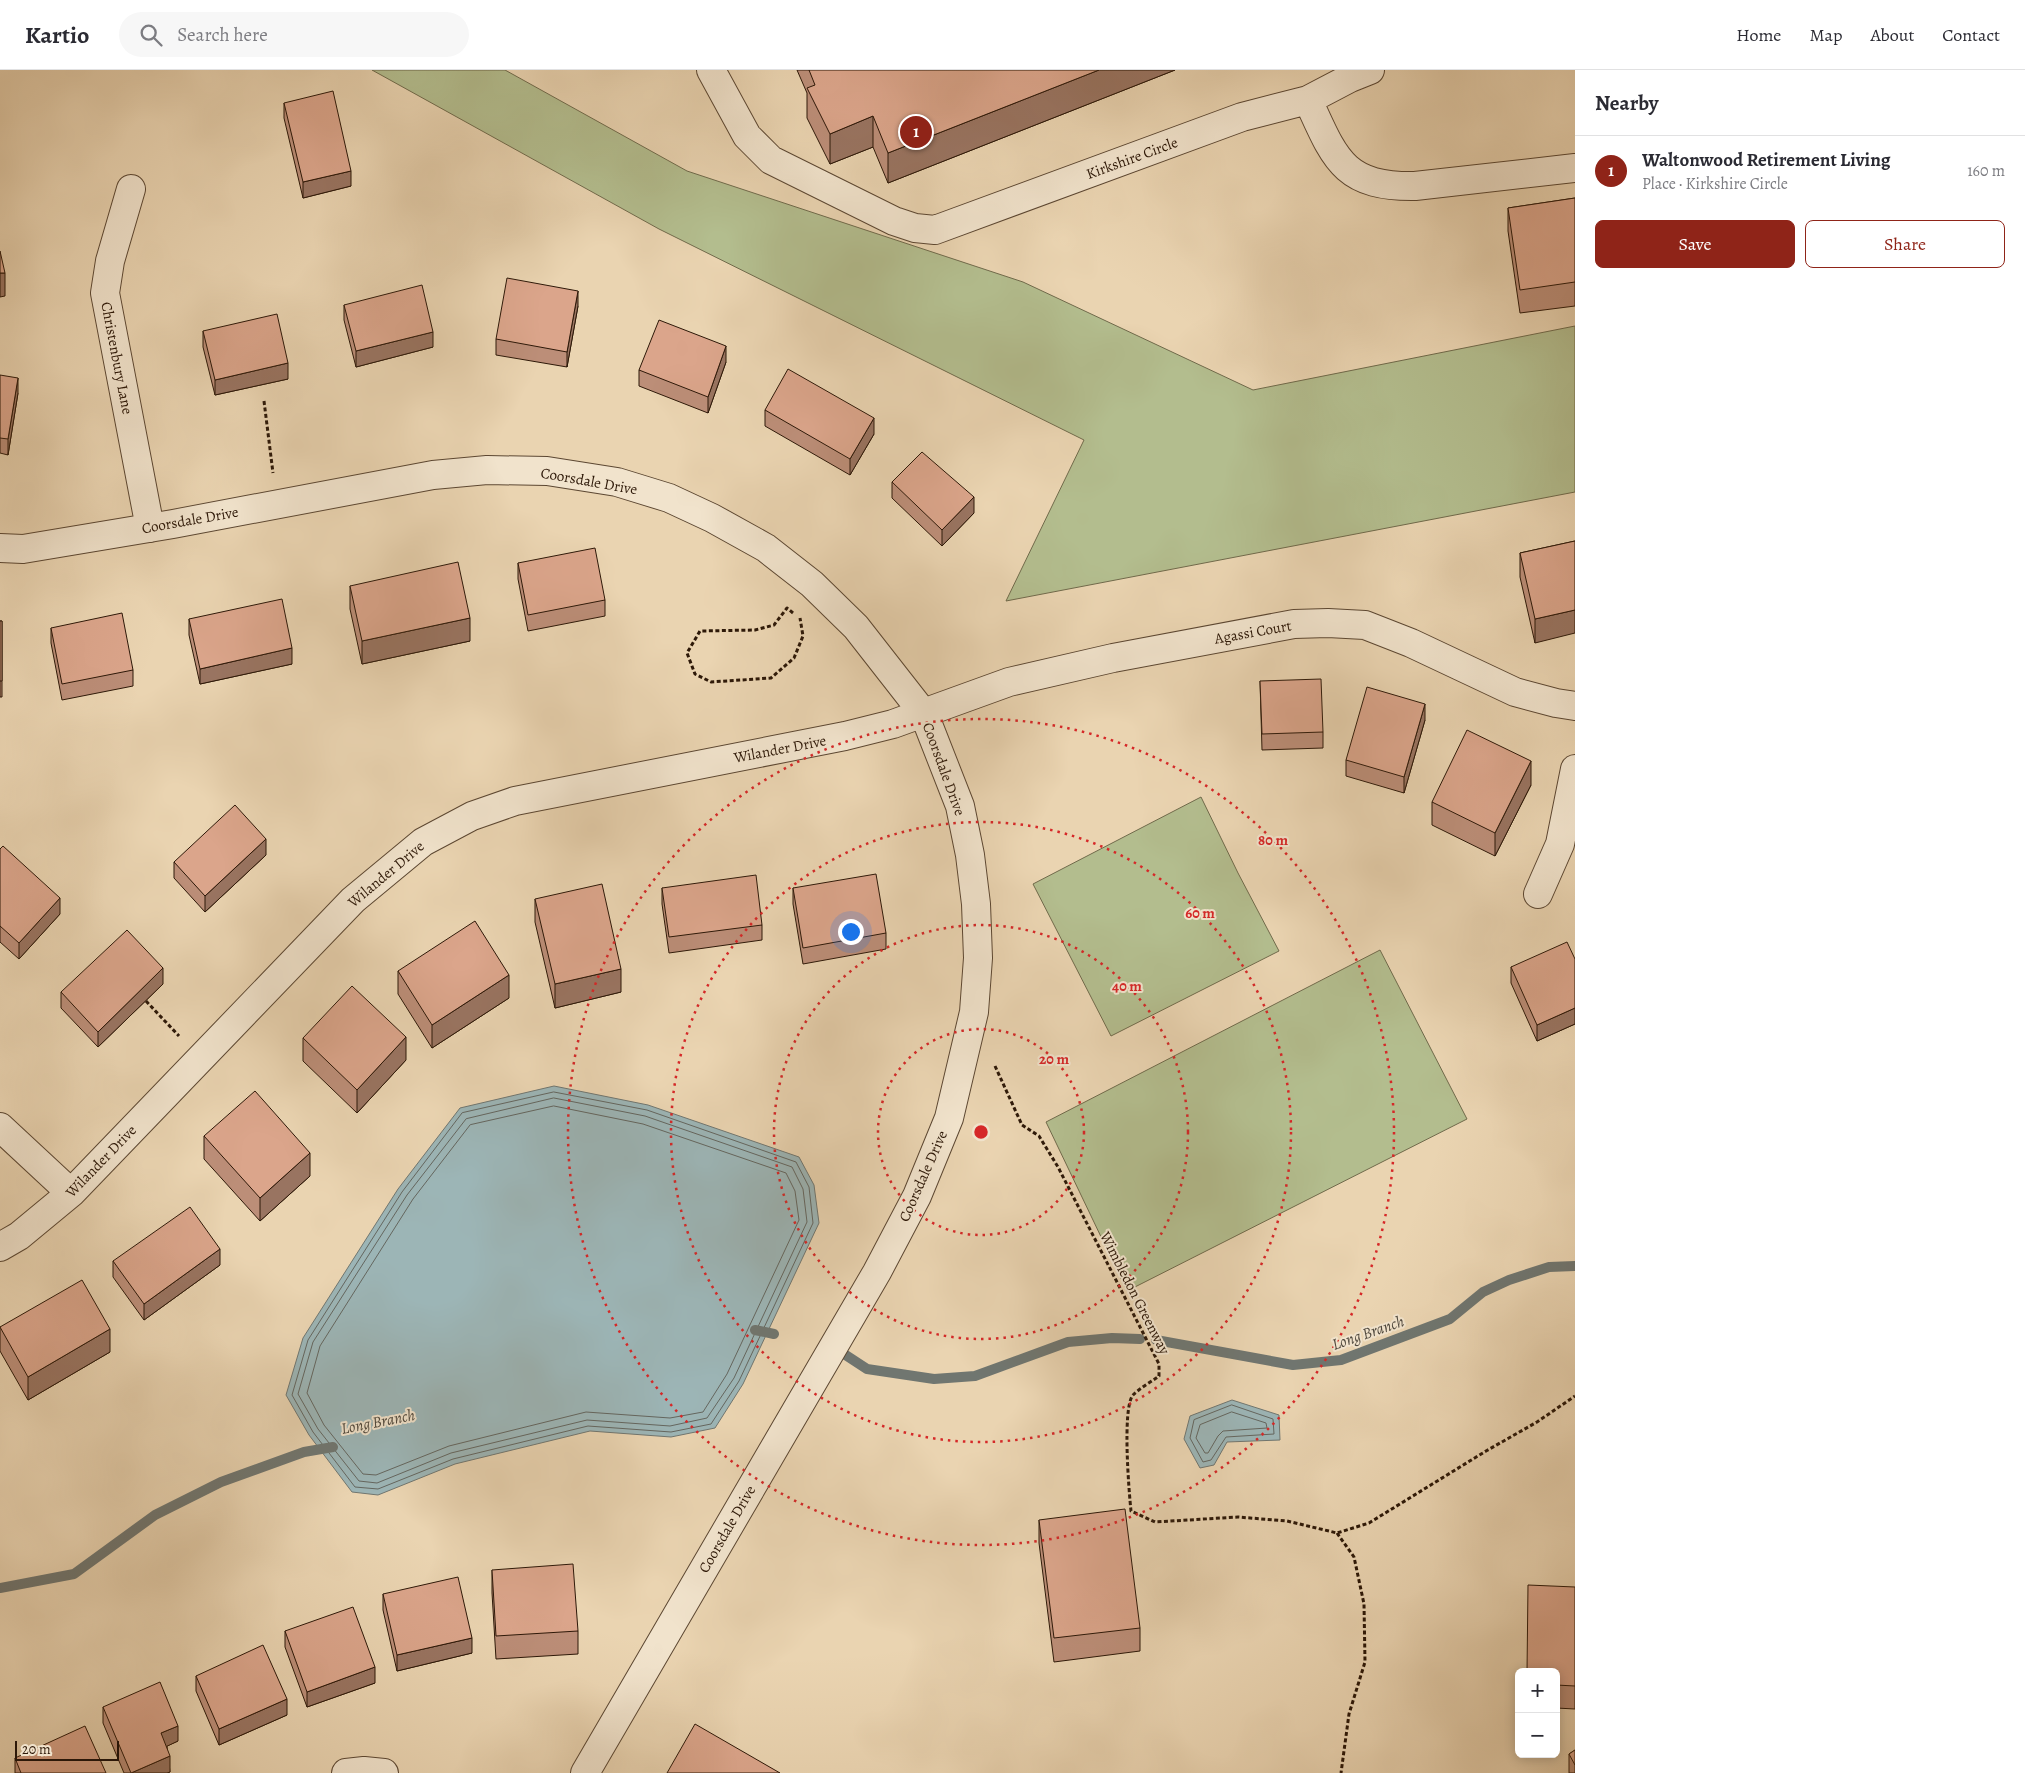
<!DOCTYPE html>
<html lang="en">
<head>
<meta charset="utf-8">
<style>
	:root { --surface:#fff; --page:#f7f7f7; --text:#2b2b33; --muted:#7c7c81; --line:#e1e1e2; --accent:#8f2418 }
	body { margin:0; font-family:Alegreya,serif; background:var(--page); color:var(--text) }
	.controls { position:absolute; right:15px; bottom:15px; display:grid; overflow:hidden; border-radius:8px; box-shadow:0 2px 12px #0003 }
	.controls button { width:45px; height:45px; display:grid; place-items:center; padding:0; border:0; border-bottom:1px solid var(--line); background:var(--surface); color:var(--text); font:25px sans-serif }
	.scale { position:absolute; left:15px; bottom:12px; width:104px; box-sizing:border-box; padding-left:5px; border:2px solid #2d1808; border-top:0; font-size:14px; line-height:18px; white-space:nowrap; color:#2d1808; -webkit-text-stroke:4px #f1e3cc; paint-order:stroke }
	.you { position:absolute; left:850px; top:861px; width:18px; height:18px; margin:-12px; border:4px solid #fff; border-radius:50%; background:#1a73e8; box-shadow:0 0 0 8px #1a73e833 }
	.badge { display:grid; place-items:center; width:32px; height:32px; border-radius:50%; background:var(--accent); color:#fff; font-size:16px; font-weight:700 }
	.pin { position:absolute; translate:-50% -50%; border:2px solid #fff; box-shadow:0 1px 5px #0006 }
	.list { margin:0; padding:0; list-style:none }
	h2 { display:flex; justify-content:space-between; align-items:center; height:65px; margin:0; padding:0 20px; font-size:21px }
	h2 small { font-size:16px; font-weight:400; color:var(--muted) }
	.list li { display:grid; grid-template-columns:32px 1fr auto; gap:15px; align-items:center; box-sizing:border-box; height:70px; padding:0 20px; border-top:1px solid var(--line) }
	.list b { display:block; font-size:19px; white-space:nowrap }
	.list p { margin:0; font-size:16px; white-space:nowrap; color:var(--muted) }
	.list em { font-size:16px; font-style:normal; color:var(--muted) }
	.actions { display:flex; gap:10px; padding:15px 20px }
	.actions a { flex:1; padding:11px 0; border:1px solid var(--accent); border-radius:8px; text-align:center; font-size:18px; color:var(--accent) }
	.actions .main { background:var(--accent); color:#fff }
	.icon { flex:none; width:28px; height:28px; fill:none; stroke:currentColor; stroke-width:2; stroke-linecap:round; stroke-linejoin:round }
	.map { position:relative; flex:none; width:1575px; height:1703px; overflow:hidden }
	header { display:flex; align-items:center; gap:30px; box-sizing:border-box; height:70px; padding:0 25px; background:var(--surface); border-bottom:1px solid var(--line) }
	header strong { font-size:24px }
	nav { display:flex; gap:28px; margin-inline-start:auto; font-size:18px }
	.search { width:350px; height:45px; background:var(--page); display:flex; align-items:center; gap:12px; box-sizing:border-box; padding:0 18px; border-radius:28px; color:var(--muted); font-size:19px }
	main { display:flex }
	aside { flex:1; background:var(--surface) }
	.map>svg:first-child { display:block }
	.green { fill:#b3bd8e; stroke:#706a4b }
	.water { fill:#9cb5b6; stroke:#707670 }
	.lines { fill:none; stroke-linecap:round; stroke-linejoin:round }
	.shore { stroke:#64665f; stroke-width:1 }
	.stream { stroke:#707670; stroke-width:10 }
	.minor-casing { stroke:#5c4732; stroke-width:30 }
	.path { stroke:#2d1808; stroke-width:3; stroke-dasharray:4 2.5; stroke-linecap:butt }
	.minor { stroke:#f1e3cc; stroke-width:28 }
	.wall { fill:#bc8e78; stroke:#2d1808 }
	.shaded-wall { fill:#997461; stroke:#2d1808 }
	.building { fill:#dba58b; stroke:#2d1808 }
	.ring { fill:none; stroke:#d62828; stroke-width:2.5; stroke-dasharray:2.5 5 }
	.labels { text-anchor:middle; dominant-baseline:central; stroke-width:4; stroke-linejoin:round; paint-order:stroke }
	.street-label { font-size:15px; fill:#2d1808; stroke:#f1e3cc }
	.water-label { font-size:16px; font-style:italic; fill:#4e473c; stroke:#f1e3cc }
	.centre { fill:#d62828; stroke:#f1e3cc; stroke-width:2.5 }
	.ring-label { font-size:15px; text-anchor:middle; font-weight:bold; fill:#d62828; stroke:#f1e3cc; stroke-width:4; stroke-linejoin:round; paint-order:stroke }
</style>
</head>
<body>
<header>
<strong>Kartio</strong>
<div class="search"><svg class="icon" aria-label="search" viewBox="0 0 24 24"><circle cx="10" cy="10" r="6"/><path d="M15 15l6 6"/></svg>Search here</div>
<nav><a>Home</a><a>Map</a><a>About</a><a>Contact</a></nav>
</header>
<main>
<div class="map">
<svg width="1575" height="1703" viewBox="0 0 1575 1703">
	<rect width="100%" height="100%" fill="#ead4b1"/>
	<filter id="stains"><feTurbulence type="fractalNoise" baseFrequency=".004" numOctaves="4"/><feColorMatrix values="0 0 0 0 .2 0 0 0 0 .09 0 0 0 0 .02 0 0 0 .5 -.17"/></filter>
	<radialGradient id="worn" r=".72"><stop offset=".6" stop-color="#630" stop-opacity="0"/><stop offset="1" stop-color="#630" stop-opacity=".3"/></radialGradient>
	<path class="green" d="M372,0H505L687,101L1023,212L1253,320L1575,256V422L1006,531L1084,370L659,159Z
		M1201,727L1238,803L1279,881L1111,966L1033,814Z
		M1380,880L1467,1049L1127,1221L1046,1052Z"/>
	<path class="water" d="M554,1016L648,1035L799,1087L814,1115L819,1153L743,1314L715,1358L671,1367L590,1361L455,1394L378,1425L352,1422L309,1365L286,1325L303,1268L398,1119L460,1038Z
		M1232,1330L1279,1345L1280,1370L1227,1372L1214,1395L1200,1398L1184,1369L1190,1346Z"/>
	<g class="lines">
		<path class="shore" d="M554,1022L647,1040L796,1092L809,1117L813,1153L739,1311L711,1354L671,1362L588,1356L453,1389L378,1419L355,1417L313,1362L292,1325L308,1270L402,1122L462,1043Z
			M554,1028L645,1046L792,1097L803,1119L807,1152L734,1308L707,1348L670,1356L587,1350L451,1383L377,1413L359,1411L318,1359L298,1324L313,1272L407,1125L466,1049Z
			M554,1036L643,1054L786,1103L795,1121L799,1150L727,1304L703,1342L670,1348L586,1342L449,1376L376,1405L363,1404L324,1355L307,1323L320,1276L413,1129L470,1055Z
			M1232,1335L1273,1349L1274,1364L1226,1367L1211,1390L1203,1392L1190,1368L1194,1350Z
			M1232,1342L1266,1353L1267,1358L1223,1361L1218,1366L1208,1383H1205L1196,1368L1200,1355Z"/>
		<path class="stream" d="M755,1260L774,1264
			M1156,1270L1293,1295L1341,1290L1450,1249L1483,1222L1509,1210L1549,1197L1575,1196
			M841,1282L867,1299L934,1309L975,1306L1068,1272L1112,1268L1140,1269
			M0,1518L74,1504L155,1445L221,1412L304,1382L333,1377"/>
		<defs>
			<path id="minor" d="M711,0L747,66L771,90L894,151L915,158L935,160L1242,47L1308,30C1335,89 1343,117 1415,116L1575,98
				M1308,30L1350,8L1370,0
				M131,119L110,191L105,223L150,458
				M0,478L23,479L173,454L433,405L487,400L547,401L617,412L669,428L712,448L766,478L812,514L856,557L924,644L960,736L970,785L976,834L978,888L974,942L949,1048L917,1126L877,1202L585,1703
				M1538,824L1560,774L1575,699
				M0,1057L71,1123
				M0,1177L19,1166L71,1123L353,830L423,772L472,746L515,731L845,666L893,654L1009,612L1113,588L1294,554L1328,553L1365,555L1411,573L1515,622L1556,633L1575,636
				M346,1703L364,1701L384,1703"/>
		</defs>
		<use href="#minor" class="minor-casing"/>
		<path class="path" d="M264,331L273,403
			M793,543L787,538L774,555L755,560L700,561L687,583L695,604L711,612L771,608L794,588L803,566L800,548
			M146,931L179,966
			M995,996L1022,1055L1039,1066L1058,1097L1159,1294V1306C1151,1312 1140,1318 1133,1325C1122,1338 1129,1422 1131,1441L1155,1452L1238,1447L1287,1451L1337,1463L1369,1453L1486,1381L1537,1352L1575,1326
			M1337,1463L1354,1487L1364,1534L1365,1592L1349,1644L1341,1703"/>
		<use href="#minor" class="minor"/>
	</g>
	<path class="wall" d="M797,0H1175L888,113L873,77L830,94L807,48V23Z
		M284,33L351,116L303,128L284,48Z
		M1575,128V236L1520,243L1508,161V138Z
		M344,235L433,277L356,297L344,250Z
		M578,236L567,297L496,285V269Z
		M203,261L288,309L215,325L203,277Z
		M726,292L708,343L639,316V300Z
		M0,305L18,323L8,385L0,383Z
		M765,340L874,364L850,405L765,356Z
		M892,412L974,443L942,476L892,428Z
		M1575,471L1535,573L1520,507V483Z
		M518,493L605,530V546L528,561L518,509Z
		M350,516L470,571L362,594L350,539Z
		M189,549L292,594L200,614L189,565Z
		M0,551H2V627H0Z
		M51,558L133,600V616L62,630L51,573Z
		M1260,611L1323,662V678L1262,680Z
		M1425,650L1404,723L1346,706V690Z
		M1531,715L1495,786L1432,755V732Z
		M0,779L60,844L19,889L0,872Z
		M266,785L205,842L174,808V792Z
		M662,818L762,855V870L669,883L662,834Z
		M793,818L886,863V879L803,894L793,834Z
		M535,829L621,922L555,938L535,852Z
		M1575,889V954L1537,971L1511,913V897Z
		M398,901L509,928L432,978L398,924Z
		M163,914L98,977L61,938V922Z
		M303,968L406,990L357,1043L303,991Z
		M204,1066L310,1106L260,1151L204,1089Z
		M113,1191L220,1195L144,1250L113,1207Z
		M0,1257L110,1282L28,1330L0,1281Z
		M1039,1450L1140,1558V1581L1054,1592L1039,1473Z
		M492,1500L578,1561V1584L496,1589L492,1523Z
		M1575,1517V1639L1556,1638V1602Z
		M383,1524L472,1583L397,1601L383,1540Z
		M285,1561L375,1613L307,1637L285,1577Z
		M196,1606L287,1645L219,1675L196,1621Z
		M103,1637L178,1671L167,1676L170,1702L167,1703H124L103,1653Z
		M1575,1680V1703H1569V1684Z
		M15,1688L106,1703H15Z"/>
	<path class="shaded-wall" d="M1099,0H1175L888,113V83Z
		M873,46V77L830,94V64Z
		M351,101V116L303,128V112Z
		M0,203H5V226L0,227Z
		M578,221V236L567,297V282Z
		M433,262V277L356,297V281Z
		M726,276V292L708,343V327Z
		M288,293V309L215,325V310Z
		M18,308V323L8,385V369Z
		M874,348V364L850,405V389Z
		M974,427V443L942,476V460Z
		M1575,540V563L1535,573V549Z
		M470,548V571L362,594V571Z
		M292,578V594L200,614V599Z
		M1425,634V650L1404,723V707Z
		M1531,691V715L1495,786V763Z
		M266,769V785L205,842V826Z
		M60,828V844L19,889V873Z
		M163,898V914L98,977V962Z
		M621,899V922L555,938V914Z
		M509,905V928L432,978V955Z
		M1575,938V954L1537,971V955Z
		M406,967V990L357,1043V1020Z
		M310,1083V1106L260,1151V1128Z
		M220,1179V1195L144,1250V1234Z
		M110,1259V1282L28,1330V1307Z
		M472,1568V1583L397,1601V1585Z
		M375,1597V1613L307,1637V1622Z
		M287,1629V1645L219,1675V1659Z
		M178,1656V1671L161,1679V1663Z
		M170,1686V1702L167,1703H131Z"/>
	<path class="building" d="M809,0H1099L888,83L873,46L830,64L807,18L815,15Z
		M333,21L351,101L303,112L284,33Z
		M1575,128V212L1520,220L1508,138Z
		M0,181L5,203H0Z
		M507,208L578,221L567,282L496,269Z
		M422,215L433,262L356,281L344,235Z
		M277,244L288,293L215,310L203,261Z
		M659,250L726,276L708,327L639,300Z
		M788,299L874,348L850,389L765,340Z
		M0,305L18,308L8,369L0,368Z
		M922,382L974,427L942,460L892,412Z
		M1575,471V540L1535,549L1520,483Z
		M595,478L605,530L528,545L518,493Z
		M458,492L470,548L362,571L350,516Z
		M282,529L292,578L200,599L189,549Z
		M122,543L133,600L62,614L51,558Z
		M0,551H2V611H0Z
		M1321,609L1323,662L1262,664L1260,611Z
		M1367,617L1425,634L1404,707L1346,690Z
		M1467,660L1531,691L1495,763L1432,732Z
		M235,735L266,769L205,826L174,792Z
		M3,776L60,828L19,873L0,856V779Z
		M876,804L886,863L803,878L793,818Z
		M756,805L762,855L669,867L662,818Z
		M602,814L621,899L555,914L535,829Z
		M475,851L509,905L432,955L398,901Z
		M127,860L163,898L98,962L61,922Z
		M1567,872L1575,889V938L1537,955L1511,897Z
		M352,916L406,967L357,1020L303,968Z
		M255,1021L310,1083L260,1128L204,1066Z
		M190,1137L220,1179L144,1234L113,1191Z
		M82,1210L110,1259L28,1307L0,1257Z
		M1125,1439L1140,1558L1054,1568L1039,1450Z
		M573,1494L578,1561L496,1566L492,1500Z
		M458,1507L472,1568L397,1585L383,1524Z
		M1528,1515L1575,1517V1616L1556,1615V1602H1527Z
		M353,1537L375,1597L307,1622L285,1561Z
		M263,1575L287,1629L219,1659L196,1606Z
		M160,1612L178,1656L161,1663L170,1686L131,1703L103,1637Z
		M695,1654L780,1703H667Z
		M85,1656L106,1703H21L15,1688Z
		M1575,1680V1695L1569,1684Z"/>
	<g class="ring">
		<circle cx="981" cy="1062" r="103"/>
		<circle cx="981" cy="1062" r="207"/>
		<circle cx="981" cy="1062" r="310"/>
		<circle cx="981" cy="1062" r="413"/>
	</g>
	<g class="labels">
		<g class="street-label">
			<text transform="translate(1132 88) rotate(-20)">Kirkshire Circle</text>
			<text transform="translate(117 288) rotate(79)">Christenbury Lane</text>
			<text transform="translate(589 411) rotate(10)">Coorsdale Drive</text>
			<text transform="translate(190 450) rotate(-10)">Coorsdale Drive</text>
			<text transform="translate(1253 562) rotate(-10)">Agassi Court</text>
			<text transform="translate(780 679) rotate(-11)">Wilander Drive</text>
			<text transform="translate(944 699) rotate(70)">Coorsdale Drive</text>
			<text transform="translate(386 804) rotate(-40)">Wilander Drive</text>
			<text transform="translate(101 1091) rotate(-46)">Wilander Drive</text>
			<text transform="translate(923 1106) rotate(-66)">Coorsdale Drive</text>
			<text transform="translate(1135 1223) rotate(63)">Wimbledon Greenway</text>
			<text transform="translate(727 1459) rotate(-60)">Coorsdale Drive</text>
		</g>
		<g class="water-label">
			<text transform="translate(1368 1263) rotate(-19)">Long Branch</text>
			<text transform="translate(378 1352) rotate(-11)">Long Branch</text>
		</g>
	</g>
	<circle cx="981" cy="1062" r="8" class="centre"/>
	<g class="ring-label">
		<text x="1273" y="775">80 m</text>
		<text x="1200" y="848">60 m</text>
		<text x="1127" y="921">40 m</text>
		<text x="1054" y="994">20 m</text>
	</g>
	<rect width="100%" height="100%" filter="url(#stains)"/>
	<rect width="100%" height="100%" fill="url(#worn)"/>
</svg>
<div class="controls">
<button>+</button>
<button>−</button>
</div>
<div class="scale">20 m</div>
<div class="you"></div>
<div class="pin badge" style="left:916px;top:62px">1</div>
</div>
<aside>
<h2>Nearby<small></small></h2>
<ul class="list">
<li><span class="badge">1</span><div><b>Waltonwood Retirement Living</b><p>Place · Kirkshire Circle</p></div><em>160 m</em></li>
</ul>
<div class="actions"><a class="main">Save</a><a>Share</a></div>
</aside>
</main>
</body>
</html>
